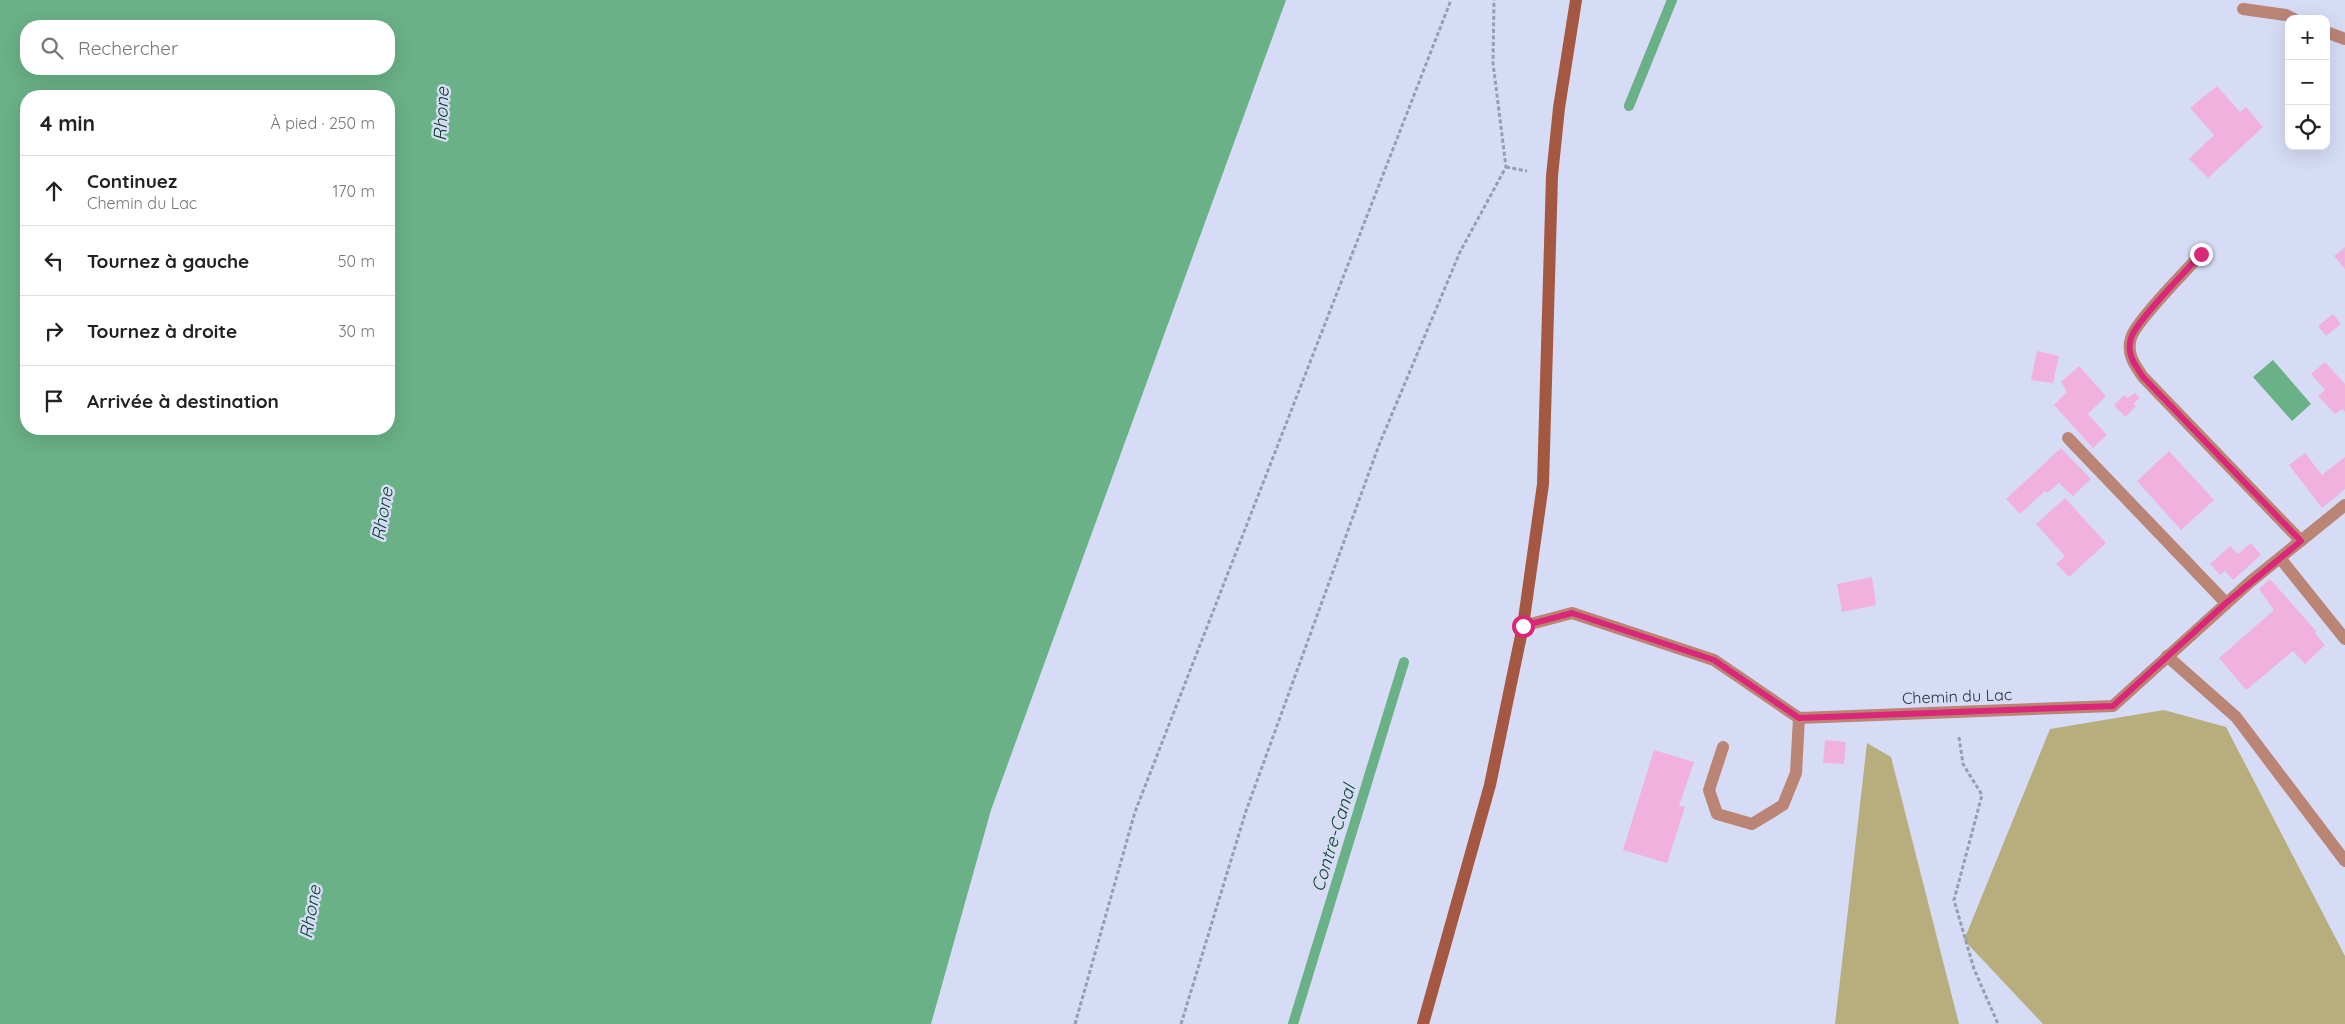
<!DOCTYPE html>
<html lang="fr">
<head>
<meta charset="utf-8">
<style>
	:root { --surface:#fff; --page:#f2f2f2; --text:#222; --muted:#767676; --line:#e0e0e0 }
	body { margin:0; font-family:Quicksand,sans-serif; background:var(--page); color:var(--text) }
	.controls { position:absolute; right:15px; top:15px; display:grid; overflow:hidden; border-radius:10px; box-shadow:0 5px 20px #0002 }
	.controls button { width:45px; height:45px; display:grid; place-items:center; padding:0; border:0; border-bottom:1px solid var(--line); background:var(--surface); color:var(--text); font:25px sans-serif }
	.stop { position:absolute; width:15px; height:15px; margin:-11px; border:4px solid #db2777; border-radius:50%; background:#fff }
	.stop.end { background:#db2777; border-color:#fff; box-shadow:0 1px 5px #0008 }
	.list { margin:0; padding:0; list-style:none }
	h2 { display:flex; justify-content:space-between; align-items:center; height:65px; margin:0; padding:0 20px; font-size:21px }
	h2 small { font-size:16px; font-weight:400; color:var(--muted) }
	.list li { display:grid; grid-template-columns:32px 1fr auto; gap:15px; align-items:center; box-sizing:border-box; height:70px; padding:0 20px; border-top:1px solid var(--line) }
	.list b { display:block; font-size:19px; white-space:nowrap }
	.list p { margin:0; font-size:16px; white-space:nowrap; color:var(--muted) }
	.list em { font-size:16px; font-style:normal; color:var(--muted) }
	.icon { flex:none; width:28px; height:28px; fill:none; stroke:currentColor; stroke-width:2; stroke-linecap:round; stroke-linejoin:round }
	.map { position:relative; flex:none; width:2345px; height:1024px; overflow:hidden }
	.search { position:absolute; background:var(--surface); box-shadow:0 5px 20px #0002; left:20px; top:20px; width:375px; height:55px; display:flex; align-items:center; gap:12px; box-sizing:border-box; padding:0 18px; border-radius:20px; color:var(--muted); font-size:19px }
	.panel { position:absolute; background:var(--surface); box-shadow:0 5px 20px #0002; left:20px; top:90px; width:375px; height:345px; border-radius:20px }
	.map>svg:first-child { display:block }
	.green { fill:#b8ae7d }
	.water { fill:#6ab187; fill-rule:evenodd }
	.lines { fill:none; stroke-linecap:round; stroke-linejoin:round }
	.stream { stroke:#6ab187; stroke-width:10 }
	.building { fill:#f1b1df }
	.path { stroke:#979cb5; stroke-width:3; stroke-dasharray:4 2.5; stroke-linecap:butt }
	.lane { stroke:#ba8575; stroke-width:12 }
	.street { stroke:#ba8575; stroke-width:12 }
	.secondary { stroke:#a45842; stroke-width:12 }
	.route { stroke:#db2777; stroke-width:6 }
	.labels { text-anchor:middle; dominant-baseline:central; stroke-width:5; stroke-linejoin:round; paint-order:stroke }
	.street-label { font-size:16px; fill:#2a2e47; stroke:#d7dcf6 }
	.water-label { font-size:18px; font-style:italic; fill:#023e23; stroke:#d7dcf6 }
</style>
</head>
<body>
<div class="map">
<svg width="2345" height="1024" viewBox="0 0 2345 1024">
	<rect width="100%" height="100%" fill="#d7dcf6"/>
	<path class="green" d="M2164,710L2226,727L2345,956V1024H2043L1964,940L2050,729Z
		M1867,743L1891,757L1959,1024H1835Z"/>
	<path class="water" d="M0,0H1286L991,810L931,1024H0ZM26,26H389V69H26ZM26,96H389V429H26Z
		M2273,360L2311,404L2292,421L2253,377Z"/>
	<g class="lines">
		<path class="stream" d="M1629,106L1672,0
			M1293,1024L1404,662"/>
	</g>
	<path class="building" d="M2217,86L2240,112L2246,107L2263,127L2208,178L2189,159L2214,135L2190,108Z
		M2345,247V269L2334,256Z
		M2333,314L2341,324L2326,336L2318,326Z
		M2037,351L2059,356L2053,383L2031,380Z
		M2325,362L2345,384V412L2342,409L2335,414L2318,396L2325,390L2311,374Z
		M2079,366L2106,396L2088,414L2107,435L2093,448L2054,405L2067,392L2061,382Z
		M2135,393L2140,398L2133,404L2136,406L2125,417L2114,405L2124,395L2128,398Z
		M2061,448L2091,479L2073,496L2059,483L2047,493L2045,491L2020,514L2006,499Z
		M2169,451L2214,500L2181,530L2137,481Z
		M2305,453L2322,475L2345,457V489L2322,508L2289,465Z
		M2065,498L2106,543L2069,577L2056,564L2065,556L2036,524Z
		M2251,543L2261,555L2233,580L2225,571L2220,575L2210,564L2230,546L2238,554Z
		M1872,577L1876,605L1842,612L1837,584Z
		M2270,579L2316,631L2315,633L2325,645L2305,664L2293,651L2246,690L2219,658L2274,610L2259,589Z
		M1825,740L1846,742L1844,764L1823,763Z
		M1654,750L1694,762L1679,806L1685,807L1667,863L1623,850Z"/>
	<g class="lines">
		<path class="path" d="M1506,167L1527,171
			M1959,737L1963,764L1982,795L1954,900L1974,969L1998,1024
			M1075,1024L1135,812L1451,0
			M1181,1024L1246,811L1379,445L1460,252L1506,167L1493,63L1494,0"/>
		<path class="lane" d="M2243,9L2286,15L2294,19
			M2326,32L2345,39
			M2201,254C2187,270 2135,322 2131,338C2126,354 2135,365 2143,377L2301,541
			M2068,438L2226,603
			M2280,558L2345,639
			M2167,656L2236,717L2345,861
			M1723,747L1709,790L1717,814L1752,824L1783,805L1796,773L1799,718"/>
		<path class="street" d="M1523,626L1572,613L1714,660L1799,718L2113,706L2250,582L2345,505"/>
		<path class="secondary" d="M1423,1024L1490,785L1523,626L1543,484L1552,176L1559,108L1576,0"/>
	</g>
	<g class="lines">
		<path class="route" d="M1523,626L1572,613L1714,660L1799,718L2113,706L2226,603L2301,541L2143,377C2135,365 2126,354 2131,338C2135,322 2187,270 2201,254"/>
	</g>
	<g class="labels">
		<g class="street-label">
			<text transform="translate(1957 696) rotate(-2)">Chemin du Lac</text>
		</g>
		<g class="water-label">
			<text transform="translate(441 114) rotate(-87)">Rhone</text>
			<text transform="translate(382 514) rotate(-80)">Rhone</text>
			<text transform="translate(1333 838) rotate(-73)">Contre-Canal</text>
			<text transform="translate(310 912) rotate(-80)">Rhone</text>
		</g>
	</g>
</svg>
<div class="controls">
<button>+</button>
<button>−</button>
<button><svg class="icon" aria-label="locate" viewBox="0 0 24 24"><circle cx="12" cy="12" r="6"/><path d="M12 2v4M12 18v4M2 12h4M18 12h4"/></svg></button>
</div>
<div class="stop" style="left:1523px;top:626px"></div>
<div class="stop end" style="left:2201px;top:254px"></div>
<div class="search"><svg class="icon" aria-label="search" viewBox="0 0 24 24"><circle cx="10" cy="10" r="6"/><path d="M15 15l6 6"/></svg>Rechercher</div>
<section class="panel">
<h2>4 min<small>À pied · 250 m</small></h2>
<ul class="list">
<li><svg class="icon" aria-label="ahead" viewBox="0 0 24 24"><path d="M12 20V5M6 11l6-6 6 6"/></svg><div><b>Continuez</b><p>Chemin du Lac</p></div><em>170 m</em></li>
<li><svg class="icon" aria-label="left" viewBox="0 0 24 24"><path d="M17 20v-9H6M10 6l-5 5 5 5"/></svg><div><b>Tournez à gauche</b></div><em>50 m</em></li>
<li><svg class="icon" aria-label="right" viewBox="0 0 24 24"><path d="M7 20v-9h11M14 6l5 5-5 5"/></svg><div><b>Tournez à droite</b></div><em>30 m</em></li>
<li><svg class="icon" aria-label="arrive" viewBox="0 0 24 24"><path d="M6 21V4h12l-3 4 3 4H6"/></svg><div><b>Arrivée à destination</b></div></li>
</ul>
</section>
</div>
</body>
</html>
